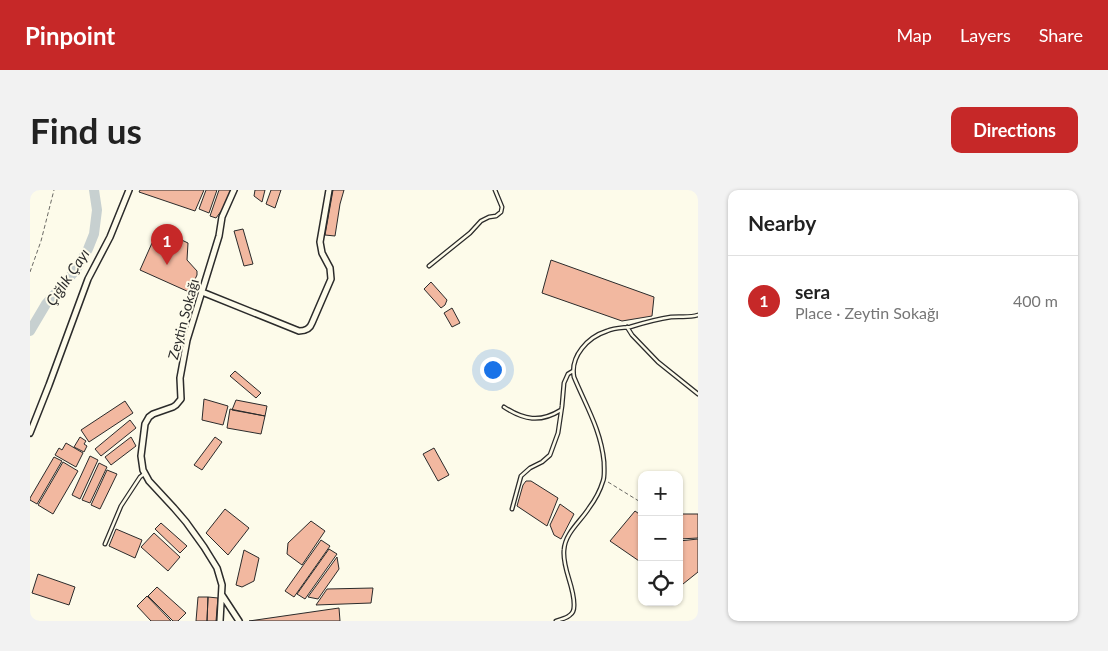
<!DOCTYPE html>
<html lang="en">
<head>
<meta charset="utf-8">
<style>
	:root { --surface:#fff; --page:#f2f2f2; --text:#222; --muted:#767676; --line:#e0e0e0; --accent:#c62828 }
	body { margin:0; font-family:Lato,sans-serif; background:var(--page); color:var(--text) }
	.controls { position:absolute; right:15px; bottom:15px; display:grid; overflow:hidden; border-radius:10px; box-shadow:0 1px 4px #0004 }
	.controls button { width:45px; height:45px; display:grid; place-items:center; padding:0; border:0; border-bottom:1px solid var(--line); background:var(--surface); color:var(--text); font:25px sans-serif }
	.you { position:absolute; left:462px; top:179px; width:18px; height:18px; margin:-12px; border:4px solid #fff; border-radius:50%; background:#1a73e8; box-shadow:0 0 0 8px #1a73e833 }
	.badge { display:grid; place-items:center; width:32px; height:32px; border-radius:50%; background:var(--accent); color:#fff; font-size:16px; font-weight:700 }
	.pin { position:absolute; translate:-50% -41px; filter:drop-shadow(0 1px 2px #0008) }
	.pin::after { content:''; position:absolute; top:26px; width:18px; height:15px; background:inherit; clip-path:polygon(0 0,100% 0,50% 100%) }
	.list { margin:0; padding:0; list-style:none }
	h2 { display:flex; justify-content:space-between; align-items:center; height:65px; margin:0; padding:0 20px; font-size:21px }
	h2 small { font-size:16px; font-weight:400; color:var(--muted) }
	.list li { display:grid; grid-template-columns:32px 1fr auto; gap:15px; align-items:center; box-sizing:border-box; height:90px; padding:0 20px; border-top:1px solid var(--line) }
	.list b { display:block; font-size:19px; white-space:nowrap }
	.list p { margin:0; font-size:16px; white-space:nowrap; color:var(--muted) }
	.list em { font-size:16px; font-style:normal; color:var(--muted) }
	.icon { flex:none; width:28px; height:28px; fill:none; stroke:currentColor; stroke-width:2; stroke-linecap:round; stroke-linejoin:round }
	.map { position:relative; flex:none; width:668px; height:431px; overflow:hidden; border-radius:10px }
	header { display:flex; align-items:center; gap:30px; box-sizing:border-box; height:70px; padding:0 25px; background:var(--accent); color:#fff }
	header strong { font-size:24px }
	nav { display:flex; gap:28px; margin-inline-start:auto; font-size:18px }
	.intro { display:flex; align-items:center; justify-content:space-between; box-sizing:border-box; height:120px; padding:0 30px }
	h1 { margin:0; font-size:35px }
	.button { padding:12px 22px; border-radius:10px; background:var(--accent); color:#fff; font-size:18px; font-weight:700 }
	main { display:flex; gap:30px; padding:0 30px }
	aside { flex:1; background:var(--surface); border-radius:10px; box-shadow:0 1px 4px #0004 }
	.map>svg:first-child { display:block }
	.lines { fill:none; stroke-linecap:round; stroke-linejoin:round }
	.river { stroke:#c7d0d0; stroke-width:10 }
	.building { fill:#f2b8a0; stroke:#2b2b2b }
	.lane-casing { stroke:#2b2b2b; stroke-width:5 }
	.street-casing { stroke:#2b2b2b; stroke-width:8 }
	.path { stroke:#6a6964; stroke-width:1; stroke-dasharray:4 2.5; stroke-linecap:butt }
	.lane { stroke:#fdfbea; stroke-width:2.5 }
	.street { stroke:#fdfbea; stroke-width:5 }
	.labels { text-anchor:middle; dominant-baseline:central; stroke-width:4; stroke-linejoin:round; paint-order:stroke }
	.street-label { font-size:14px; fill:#2b2b2b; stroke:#fdfbea }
	.water-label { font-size:15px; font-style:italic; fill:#2b2b2b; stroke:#fdfbea }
</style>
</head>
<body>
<header>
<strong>Pinpoint</strong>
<nav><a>Map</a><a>Layers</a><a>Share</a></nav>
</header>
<div class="intro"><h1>Find us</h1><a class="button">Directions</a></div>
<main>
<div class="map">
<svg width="668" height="431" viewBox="0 0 668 431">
	<rect width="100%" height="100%" fill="#fdfbea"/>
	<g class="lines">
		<path class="river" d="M0,141L16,114L45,81L58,59L64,44L67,20L64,0"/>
	</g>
	<path class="building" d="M110,0H174L165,21L109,2Z
		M176,0H187L179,23L169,19Z
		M189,0H201L195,16L186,28L180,26Z
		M225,0H235L232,12L224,6Z
		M241,0H251L245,18L236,14Z
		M303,0H314L310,14L305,46L295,45Z
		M213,39L223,74L214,76L204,41Z
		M137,43L158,53L157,70L167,81V85L159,102L110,80L122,53L130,55Z
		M521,70L624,107L622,126L592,131L512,103Z
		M401,92L417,110L415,115L411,118L394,99Z
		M422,118L430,133L422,137L414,123Z
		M205,181L231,203L226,208L200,186Z
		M174,209L198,216L193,235L172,230Z
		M206,210L237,216L235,226L202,220Z
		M95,211L103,223L59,252L51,240Z
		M200,219L235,226L231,244L197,238Z
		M100,230L106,238L71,266L65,259Z
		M50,247L56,251L54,254L57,256L54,262L44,257Z
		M101,247L106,256L81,275L75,267Z
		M185,247L192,252L172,280L164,275Z
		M36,253L53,263L46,277L25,265L29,258L32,260Z
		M404,258L419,285L408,291L393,264Z
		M60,266L68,270L50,309L42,305Z
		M24,267L32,271L7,314L0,310V308Z
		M33,272L48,281L23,324L8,315Z
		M69,273L77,277L60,313L52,310Z
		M77,280L87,284L70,319L61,315Z
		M496,291H501L528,308L517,336L487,316L493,295Z
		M530,314L544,324L531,349L524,345L520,335Z
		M195,319L219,338L198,365L176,343Z
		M605,321L612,326V373L580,351Z
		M649,324H668V348L649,349Z
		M281,331L295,341L272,375L257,364L258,353Z
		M131,333L157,356L150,363L125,339Z
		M86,339L112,350L105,368L79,356Z
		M124,343L150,367L138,381L111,357Z
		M668,349V382L653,394L649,391V351Z
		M291,350L300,356L264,407L255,401Z
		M299,359L307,364L275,409L267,404Z
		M214,360L229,368L224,391L212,397L206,395Z
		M307,367L309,379L288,409L278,407Z
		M8,384L45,397L39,415L2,403Z
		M127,397L156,423L148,431H143L118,406Z
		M343,398L341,413L286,415L297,399Z
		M117,406L141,431H121L107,416Z
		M168,407H178L177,431H166Z
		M178,407L188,408L186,431H177Z
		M309,418L310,431H219Z"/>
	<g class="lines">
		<defs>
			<path id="lane" d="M399,76L440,43L451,31L459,27L466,26L471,22L472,17L465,0
				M597,137L602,145L628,172L668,204
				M474,217C494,230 510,233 531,220
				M482,319L491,286L500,278L512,272L520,265L528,243L532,216L534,193L538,184L543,181
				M75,354L91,316L110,287L114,284
				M526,431C530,429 536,429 540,425C543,423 544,419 544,416C545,397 532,379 534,360C535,343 551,331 559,318C565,310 570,301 573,291C575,286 574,278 574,272C571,240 556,216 544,187C540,166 558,147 577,141C584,138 592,138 600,137C613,133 627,129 641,127C651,126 659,128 668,125"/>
			<path id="street" d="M172,102L269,141C275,141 280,139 282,133L301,89L300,78L292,63L290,52L299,0
				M0,243L19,195L58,89L80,47L99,0
				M192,405L209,431
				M190,431L192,395L187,378L174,357L156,332L144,318L119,291L113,280L111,266L115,234L119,227L123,224L143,217L146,215L151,209L150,188L157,150L189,46L192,27L204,0"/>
		</defs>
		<use href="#lane" class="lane-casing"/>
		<use href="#street" class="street-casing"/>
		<path class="path" d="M0,82L11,51L24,0
			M578,292L612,313"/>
		<use href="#lane" class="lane"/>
		<use href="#street" class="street"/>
	</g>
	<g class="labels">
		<g class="street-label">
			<text transform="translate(153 129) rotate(-75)">Zeytin Sokağı</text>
		</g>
		<g class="water-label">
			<text transform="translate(37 87) rotate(-56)">Çığlık Çayı</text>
		</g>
	</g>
</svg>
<div class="controls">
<button>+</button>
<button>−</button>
<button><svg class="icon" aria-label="locate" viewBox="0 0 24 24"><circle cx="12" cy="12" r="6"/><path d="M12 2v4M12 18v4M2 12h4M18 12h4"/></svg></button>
</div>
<div class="you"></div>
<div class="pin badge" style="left:137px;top:75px">1</div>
</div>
<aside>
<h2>Nearby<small></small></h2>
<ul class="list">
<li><span class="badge">1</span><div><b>sera</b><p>Place · Zeytin Sokağı</p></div><em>400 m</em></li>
</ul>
</aside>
</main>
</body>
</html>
